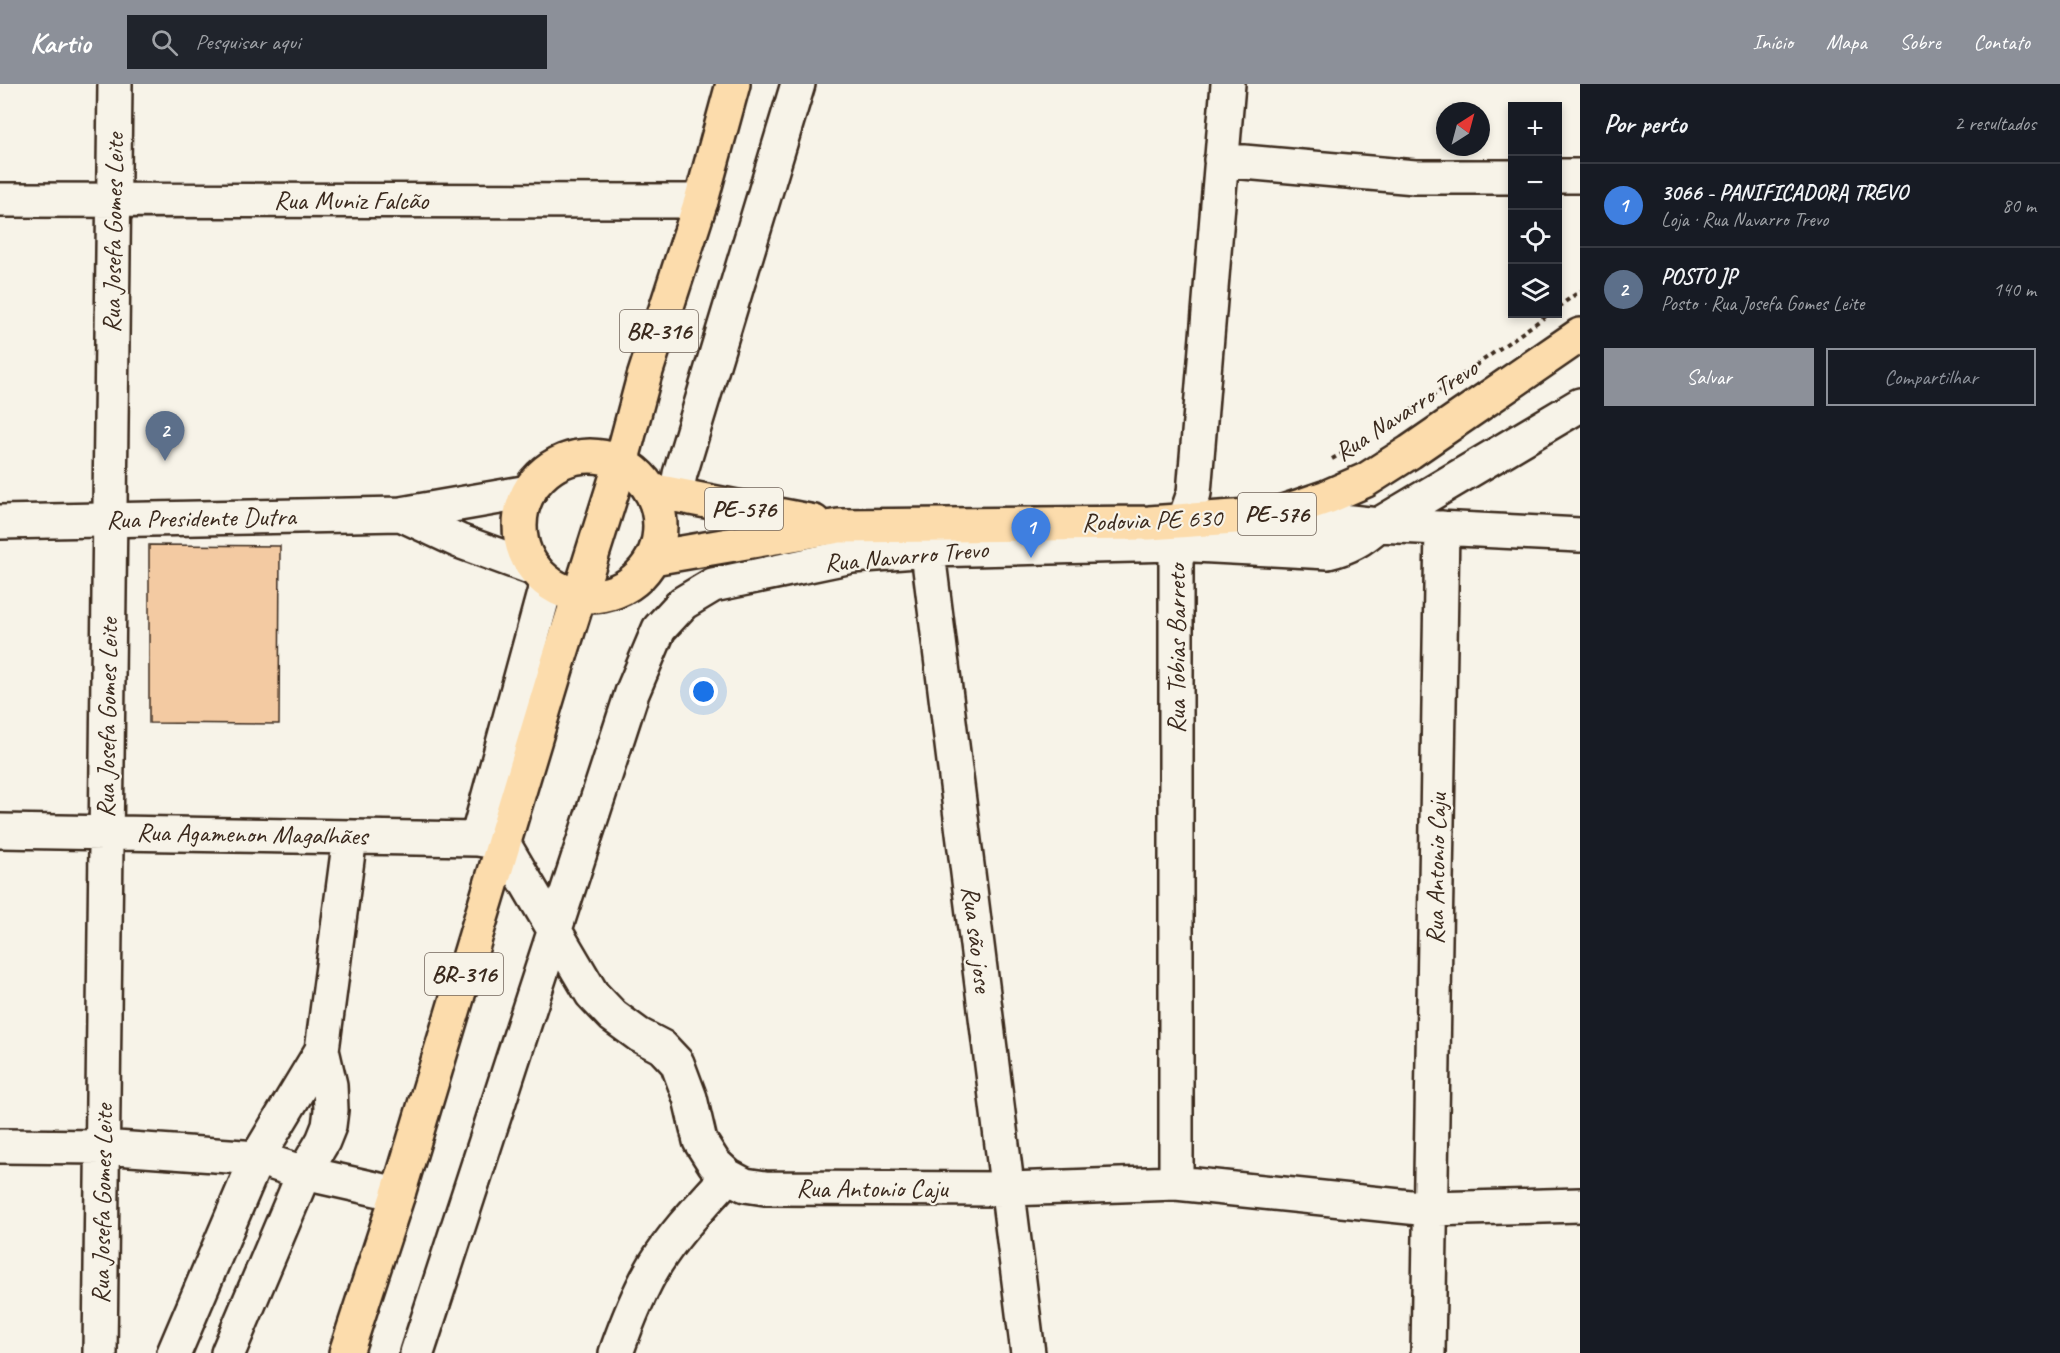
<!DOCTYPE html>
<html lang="pt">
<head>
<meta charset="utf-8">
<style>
	:root { --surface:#171b24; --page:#20242c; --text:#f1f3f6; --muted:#9ea1a6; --line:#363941; --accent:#8c9099 }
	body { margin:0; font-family:Caveat,sans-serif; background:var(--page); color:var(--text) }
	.controls { position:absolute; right:18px; top:18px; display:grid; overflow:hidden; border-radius:0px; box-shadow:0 3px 9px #0003 }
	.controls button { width:54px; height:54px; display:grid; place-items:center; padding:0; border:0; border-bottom:2px solid var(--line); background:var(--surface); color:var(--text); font:30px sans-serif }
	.compass { position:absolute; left:1436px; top:18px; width:54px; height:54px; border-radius:50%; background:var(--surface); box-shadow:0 3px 9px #0003; rotate:36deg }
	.you { position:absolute; left:704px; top:608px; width:21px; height:21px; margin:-15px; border:4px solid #fff; border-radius:50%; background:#1a73e8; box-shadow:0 0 0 9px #1a73e833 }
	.badge { display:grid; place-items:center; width:39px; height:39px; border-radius:50%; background:var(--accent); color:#fff; font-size:20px; font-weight:700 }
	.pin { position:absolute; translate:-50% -50px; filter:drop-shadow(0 2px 3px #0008) }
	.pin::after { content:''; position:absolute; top:32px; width:21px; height:18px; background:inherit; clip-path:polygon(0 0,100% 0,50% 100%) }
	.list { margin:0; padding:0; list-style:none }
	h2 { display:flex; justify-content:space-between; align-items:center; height:78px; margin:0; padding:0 24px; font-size:26px }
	h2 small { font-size:20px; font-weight:400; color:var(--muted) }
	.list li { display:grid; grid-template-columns:39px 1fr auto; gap:18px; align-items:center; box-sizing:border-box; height:84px; padding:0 24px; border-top:2px solid var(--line) }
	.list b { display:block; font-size:22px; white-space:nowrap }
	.list p { margin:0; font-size:20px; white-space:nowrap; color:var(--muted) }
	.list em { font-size:20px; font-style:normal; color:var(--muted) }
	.actions { display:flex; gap:12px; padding:18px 24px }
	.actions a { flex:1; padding:14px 0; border:2px solid var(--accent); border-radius:0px; text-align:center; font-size:21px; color:var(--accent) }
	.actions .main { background:var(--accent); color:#fff }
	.icon { flex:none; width:33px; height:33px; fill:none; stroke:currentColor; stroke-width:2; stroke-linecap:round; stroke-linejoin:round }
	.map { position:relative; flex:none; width:1580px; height:1269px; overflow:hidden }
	header { display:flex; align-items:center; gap:36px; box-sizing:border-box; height:84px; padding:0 30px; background:var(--accent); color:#fff }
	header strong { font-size:28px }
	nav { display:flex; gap:33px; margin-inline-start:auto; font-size:21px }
	.search { width:420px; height:54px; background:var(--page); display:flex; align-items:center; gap:15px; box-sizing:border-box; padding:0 21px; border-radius:0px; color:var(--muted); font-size:22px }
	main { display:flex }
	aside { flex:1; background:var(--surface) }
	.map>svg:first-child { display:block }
	.building { fill:#f3caa2; stroke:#3b2a1e; stroke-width:1.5 }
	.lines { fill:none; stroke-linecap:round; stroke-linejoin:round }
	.minor-casing { stroke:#3b2a1e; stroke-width:38 }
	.secondary-casing { stroke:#3b2a1e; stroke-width:38 }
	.primary-casing { stroke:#3b2a1e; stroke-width:38 }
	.trunk-casing { stroke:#3b2a1e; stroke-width:38 }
	.path { stroke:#3b2a1e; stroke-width:4; stroke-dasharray:4.5 4.5; stroke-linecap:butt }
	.minor { stroke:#f7f3e8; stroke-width:33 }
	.secondary { stroke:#f7f3e8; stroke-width:33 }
	.primary { stroke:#fcdcac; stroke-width:33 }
	.trunk { stroke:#fcdcac; stroke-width:33 }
	.labels { text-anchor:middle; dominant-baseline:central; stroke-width:4.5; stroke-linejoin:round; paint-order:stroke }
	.shield { fill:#f7f3e8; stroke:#73665b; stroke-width:1.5 }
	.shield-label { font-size:24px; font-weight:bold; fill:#3b2a1e }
	.street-label { font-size:26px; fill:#3b2a1e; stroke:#f7f3e8 }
</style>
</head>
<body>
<header>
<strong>Kartio</strong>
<div class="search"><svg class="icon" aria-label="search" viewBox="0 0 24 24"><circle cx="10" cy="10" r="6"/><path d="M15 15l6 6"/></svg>Pesquisar aqui</div>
<nav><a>Início</a><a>Mapa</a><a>Sobre</a><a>Contato</a></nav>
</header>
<main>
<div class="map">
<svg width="1580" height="1269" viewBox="0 0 1580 1269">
	<rect width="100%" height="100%" fill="#f7f3e8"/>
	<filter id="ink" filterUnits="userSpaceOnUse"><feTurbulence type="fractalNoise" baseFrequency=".0167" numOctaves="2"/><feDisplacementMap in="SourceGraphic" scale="12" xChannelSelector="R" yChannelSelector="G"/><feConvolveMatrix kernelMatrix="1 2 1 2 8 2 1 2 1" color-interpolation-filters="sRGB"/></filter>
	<g filter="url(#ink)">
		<path class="building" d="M149,461L280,462L279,640L149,639Z"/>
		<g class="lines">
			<defs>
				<path id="minor" d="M1221,76L1415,93H1512
					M1558,92H1580
					M0,116L701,117
					M676,411L680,390L798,0
					M1277,430L1378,441L1580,451
					M925,445L1028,1269
					M0,747L477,755L503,759L592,910L613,932L639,951L662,963L677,979L690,1014L700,1057L714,1079L728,1092L745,1101L765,1104L1009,1105L1176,1099L1429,1125L1580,1121
					M477,755L547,498
					M0,1062L102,1063L257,1074L304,1089L398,1110
					M1176,1099V460L1194,409L1228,0
					M100,1269L115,0
					M174,1269L257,1074L322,966
					M228,1269L304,1089L323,1057L329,1042L331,1026L330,1001L322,966L350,753
					M417,1269L632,609L659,545L683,519L713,501L852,472L928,466L1176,460L1328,468C1349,463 1362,455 1378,441L1580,321
					M616,1269C627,1238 639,1207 656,1179C676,1147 703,1120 728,1092
					M1428,1269L1442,444"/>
				<path id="secondary" d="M401,430L459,457L535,485
					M0,438L401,430L529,408"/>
				<path id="primary" d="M520 442a70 70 0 1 1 140 0a70 70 0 1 1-140 0Z
					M650,406L814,438
					M653,474L839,442L1149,439L1277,430L1327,413L1366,396L1410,368L1580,251"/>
				<path id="trunk" d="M346,1269L398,1110L556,585L621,379L644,293L701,117L733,0"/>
			</defs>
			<use href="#minor" class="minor-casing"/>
			<use href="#secondary" class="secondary-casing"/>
			<use href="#primary" class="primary-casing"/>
			<use href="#trunk" class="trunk-casing"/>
			<path class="path" d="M1558,223L1580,207
				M1402,333L1549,230
				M1332,375L1365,357"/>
			<use href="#minor" class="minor"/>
			<use href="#secondary" class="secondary"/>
			<use href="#primary" class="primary"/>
			<use href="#trunk" class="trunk"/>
		</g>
	</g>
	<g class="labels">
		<g class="shield">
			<rect x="620" y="226" width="78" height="42" rx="4.5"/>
			<rect x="705" y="404" width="78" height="42" rx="4.5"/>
			<rect x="1238" y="409" width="78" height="42" rx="4.5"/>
			<rect x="425" y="869" width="78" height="42" rx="4.5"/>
		</g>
		<g class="shield-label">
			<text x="659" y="247">BR-316</text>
			<text x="744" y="425">PE-576</text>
			<text x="1277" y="430">PE-576</text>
			<text x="464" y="890">BR-316</text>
		</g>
		<g class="street-label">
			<text x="351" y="116">Rua Muniz Falcão</text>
			<text transform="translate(113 149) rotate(-89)">Rua Josefa Gomes Leite</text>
			<text transform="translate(1406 326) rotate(-33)">Rua Navarro Trevo</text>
			<text transform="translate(201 434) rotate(-1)">Rua Presidente Dutra</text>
			<text transform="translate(1152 436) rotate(-2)">Rodovia PE 630</text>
			<text transform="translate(906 472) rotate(-5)">Rua Navarro Trevo</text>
			<text transform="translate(1176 565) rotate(-90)">Rua Tobias Barreto</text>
			<text transform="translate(107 634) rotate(-89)">Rua Josefa Gomes Leite</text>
			<text transform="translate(252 750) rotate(1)">Rua Agamenon Magalhães</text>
			<text transform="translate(1436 785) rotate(-89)">Rua Antonio Caju</text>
			<text transform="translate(977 855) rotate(83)">Rua são jose</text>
			<text x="872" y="1104">Rua Antonio Caju</text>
			<text transform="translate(102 1120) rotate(-89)">Rua Josefa Gomes Leite</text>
		</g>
	</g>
</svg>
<div class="controls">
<button>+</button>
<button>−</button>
<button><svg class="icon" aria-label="locate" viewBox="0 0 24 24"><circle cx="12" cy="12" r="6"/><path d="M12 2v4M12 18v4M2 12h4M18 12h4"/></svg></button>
<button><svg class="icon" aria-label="layers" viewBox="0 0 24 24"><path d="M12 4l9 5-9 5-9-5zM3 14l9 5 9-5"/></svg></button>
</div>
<svg class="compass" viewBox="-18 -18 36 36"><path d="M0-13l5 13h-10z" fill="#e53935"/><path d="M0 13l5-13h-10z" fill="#9ea1a6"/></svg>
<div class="you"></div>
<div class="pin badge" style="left:1031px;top:474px;background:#3f7fe0">1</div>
<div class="pin badge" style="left:165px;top:377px;background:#5c6f8a">2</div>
</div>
<aside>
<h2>Por perto<small>2 resultados</small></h2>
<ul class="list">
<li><span class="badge" style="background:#3f7fe0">1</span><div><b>3066 - PANIFICADORA TREVO</b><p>Loja · Rua Navarro Trevo</p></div><em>80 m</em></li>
<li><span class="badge" style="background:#5c6f8a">2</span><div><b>POSTO JP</b><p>Posto · Rua Josefa Gomes Leite</p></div><em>140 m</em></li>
</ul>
<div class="actions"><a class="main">Salvar</a><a>Compartilhar</a></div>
</aside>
</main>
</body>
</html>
